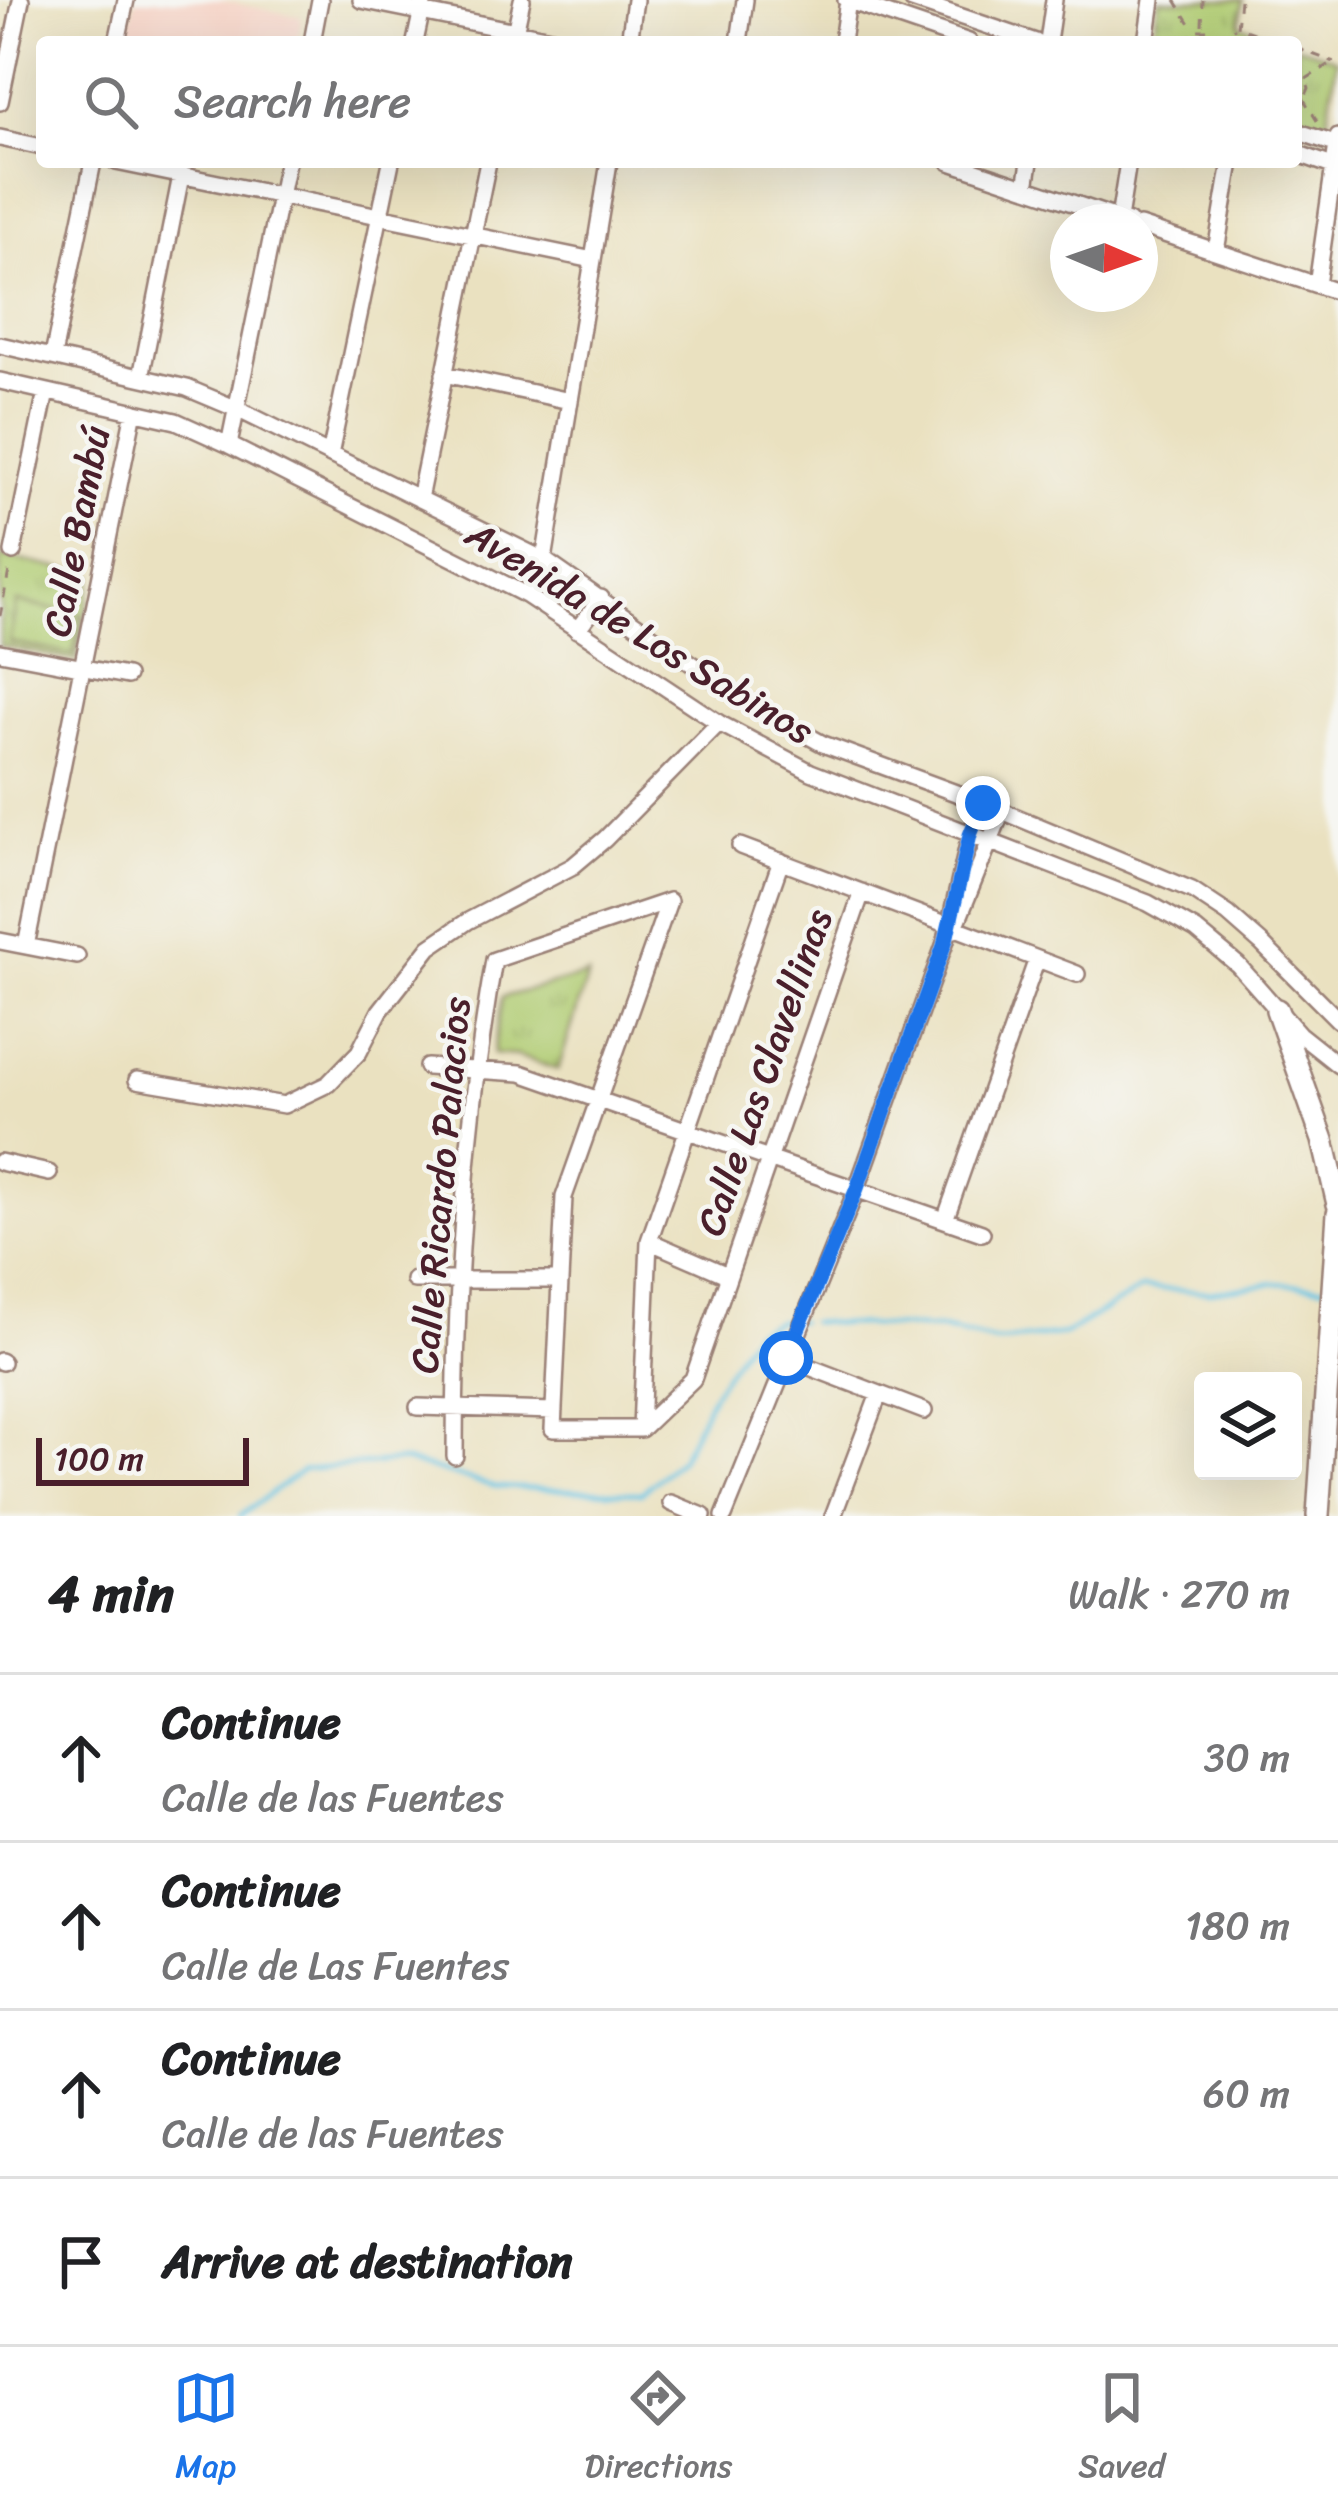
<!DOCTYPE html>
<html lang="en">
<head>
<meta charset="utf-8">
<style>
	:root { --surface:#fff; --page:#f6f6f6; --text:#202124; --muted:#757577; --line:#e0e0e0; --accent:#1a73e8 }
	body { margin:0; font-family:Sriracha,sans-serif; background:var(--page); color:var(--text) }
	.controls { position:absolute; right:36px; bottom:36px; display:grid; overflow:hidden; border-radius:12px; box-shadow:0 12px 48px #0002 }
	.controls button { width:108px; height:108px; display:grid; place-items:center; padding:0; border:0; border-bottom:3px solid var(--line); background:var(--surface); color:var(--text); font:60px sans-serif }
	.compass { position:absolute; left:1050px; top:204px; width:108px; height:108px; border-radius:50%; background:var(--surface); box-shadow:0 12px 48px #0002; rotate:92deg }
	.scale { position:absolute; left:36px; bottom:30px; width:213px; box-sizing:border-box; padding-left:12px; border:6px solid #4a1f2b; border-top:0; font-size:33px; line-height:42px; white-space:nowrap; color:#4a1f2b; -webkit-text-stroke:9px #f6f6f2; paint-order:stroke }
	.stop { position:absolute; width:36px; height:36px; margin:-27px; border:9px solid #1a73e8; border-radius:50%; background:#fff }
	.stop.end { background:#1a73e8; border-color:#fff; box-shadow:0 3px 12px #0008 }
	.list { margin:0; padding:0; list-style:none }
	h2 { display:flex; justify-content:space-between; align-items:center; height:156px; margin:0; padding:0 48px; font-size:51px }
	h2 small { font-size:39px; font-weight:400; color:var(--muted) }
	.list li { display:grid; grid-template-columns:78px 1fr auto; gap:36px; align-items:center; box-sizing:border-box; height:168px; padding:0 48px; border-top:3px solid var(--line) }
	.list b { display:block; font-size:45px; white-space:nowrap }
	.list p { margin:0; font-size:39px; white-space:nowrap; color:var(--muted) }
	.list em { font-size:39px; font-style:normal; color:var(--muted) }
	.icon { flex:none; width:66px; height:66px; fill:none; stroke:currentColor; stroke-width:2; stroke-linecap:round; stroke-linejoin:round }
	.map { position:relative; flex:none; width:1338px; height:1516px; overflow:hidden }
	.search { position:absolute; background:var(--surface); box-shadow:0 12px 48px #0002; left:36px; right:36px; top:36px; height:132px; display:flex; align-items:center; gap:30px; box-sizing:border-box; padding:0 42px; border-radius:12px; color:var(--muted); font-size:45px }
	.sheet { height:828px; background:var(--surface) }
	nav { display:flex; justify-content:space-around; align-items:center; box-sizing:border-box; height:168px; border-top:3px solid var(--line); background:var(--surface); font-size:33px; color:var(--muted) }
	nav a { display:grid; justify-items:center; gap:6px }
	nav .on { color:var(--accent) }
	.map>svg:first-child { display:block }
	.built { fill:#f6d2c4 }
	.grass { fill:url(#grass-tufts); stroke:#7e764f; stroke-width:3 }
	.pitch { fill:#b1cc73; stroke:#7e764f; stroke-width:3 }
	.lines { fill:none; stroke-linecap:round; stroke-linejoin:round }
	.stream { stroke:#62c2e1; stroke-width:4.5 }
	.minor-casing { stroke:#9a8076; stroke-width:20 }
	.major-casing { stroke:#9a8076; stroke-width:26 }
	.path { stroke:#9a8076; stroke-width:3; stroke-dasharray:9 9; stroke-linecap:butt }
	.minor { stroke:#fff; stroke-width:15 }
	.major { stroke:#fff; stroke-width:21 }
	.route { stroke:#1a73e8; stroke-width:15 }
	.labels { text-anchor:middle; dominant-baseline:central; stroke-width:9; stroke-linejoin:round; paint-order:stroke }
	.street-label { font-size:39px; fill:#4a1f2b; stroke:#f6f6f2 }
</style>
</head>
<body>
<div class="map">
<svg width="1338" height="1516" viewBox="0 0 1338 1516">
	<defs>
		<pattern id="grass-tufts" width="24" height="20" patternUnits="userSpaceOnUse" patternTransform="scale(3)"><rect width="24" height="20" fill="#b1cc73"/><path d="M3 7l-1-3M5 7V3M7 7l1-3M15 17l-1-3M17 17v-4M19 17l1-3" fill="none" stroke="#9aaf64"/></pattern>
	</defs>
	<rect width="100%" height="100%" fill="#f6f6f2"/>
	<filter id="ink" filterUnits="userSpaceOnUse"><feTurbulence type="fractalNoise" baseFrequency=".00833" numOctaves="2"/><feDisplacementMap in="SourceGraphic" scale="24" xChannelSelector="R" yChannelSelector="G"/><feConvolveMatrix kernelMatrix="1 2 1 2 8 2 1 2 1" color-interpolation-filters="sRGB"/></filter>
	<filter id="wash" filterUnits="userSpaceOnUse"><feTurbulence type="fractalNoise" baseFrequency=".004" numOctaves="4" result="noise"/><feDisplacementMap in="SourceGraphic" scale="48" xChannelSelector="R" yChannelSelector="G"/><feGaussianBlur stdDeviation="2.7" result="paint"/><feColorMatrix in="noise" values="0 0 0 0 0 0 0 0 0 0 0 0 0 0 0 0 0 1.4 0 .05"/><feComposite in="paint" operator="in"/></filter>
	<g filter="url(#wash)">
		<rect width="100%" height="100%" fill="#eae1c0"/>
		<path class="built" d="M135,0H220L302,17L297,42H126Z"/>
		<path class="grass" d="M1159,0H1243L1240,25L1288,42H1153Z
			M1296,45L1337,59L1325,134L1296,125Z
			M0,556L93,575L76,661L0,646Z
			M588,975L558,1070L517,1056L493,1054L502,997Z"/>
		<path class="pitch" d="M17,602L81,615L73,655L9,642Z"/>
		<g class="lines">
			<path class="stream" d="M810,1322L941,1329L997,1342L1065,1334L1142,1288L1209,1292L1275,1283L1328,1287
				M240,1516L303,1470L403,1461L496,1487L641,1493L680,1459L716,1388L754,1330L780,1320L799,1321"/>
		</g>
	</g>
	<g filter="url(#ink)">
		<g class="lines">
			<defs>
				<path id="minor" d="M361,0L570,42
					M846,0L969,42
					M912,0L1036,42
					M117,42L126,0
					M312,42L320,0
					M415,42L424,0
					M513,42L522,0
					M629,42L635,0
					M739,42L745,0
					M842,42L848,0
					M1048,42L1054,0
					M1146,42L1152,0
					M0,102L21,0
					M1296,131L1338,145
					M0,138L42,147
					M1296,153L1338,168
					M116,162L593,260
					M950,162L1129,222
					M1026,187L1030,162
					M1119,219L1128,162
					M1140,226L1338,292
					M1216,251L1231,162
					M1317,285L1338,137
					M0,345L187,388L237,409L544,560L745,701L823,744L983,803L1192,890L1228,914L1261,943L1338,1020
					M53,356L93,162
					M444,374L570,401
					M141,377L181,176
					M0,381L176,421L229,445L526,595L719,723L811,772L1148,903L1196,930L1238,965L1299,1034L1338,1065
					M229,445L287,162
					M330,455L391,162
					M419,499L488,162
					M13,552L46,392
					M526,595L544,560L609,162
					M577,630L601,598
					M0,652L127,676
					M740,846L1077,974
					M669,901L564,1197L553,1429H641L693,1379L862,892
					M954,930L1002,811
					M0,941L77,956
					M26,946L134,411
					M427,1067L521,1073L982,1233
					M137,1080L284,1105L328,1084L359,1052L380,1011L430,947L468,921L573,866L605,839L719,723
					M0,1162L49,1173
					M945,1220L1037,959
					M649,1241L727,1275
					M414,1280H558
					M786,1358L924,1411
					M0,1361L2,1362
					M418,1407L554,1411
					M641,1429L649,1241L781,861
					M455,1456C455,1290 465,1124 494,960L669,901
					M671,1503L703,1516
					M724,1516L856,1191L946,940L970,835L983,803
					M833,1516L879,1394"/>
				<path id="major" d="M1277,1010L1323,1140L1338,1204
					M1318,1516L1338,1213"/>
			</defs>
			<use href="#minor" class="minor-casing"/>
			<use href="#major" class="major-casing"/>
			<path class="path" d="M1175,0L1193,28
				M1240,0L1237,27L1278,42
				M1202,25L1203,0
				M1217,38L1235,28
				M1187,42L1194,30H1212L1218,42
				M1296,48L1334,62
				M1296,73L1306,79L1309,88L1305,97L1296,101
				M1306,79L1332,63
				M1303,98L1319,124
				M0,616L10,566"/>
			<use href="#minor" class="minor"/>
			<use href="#major" class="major"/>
		</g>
	</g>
	<g class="lines" filter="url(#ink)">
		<path class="route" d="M786,1358L856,1191L946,940L970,835L983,803"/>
	</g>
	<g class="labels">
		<g class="street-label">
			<text transform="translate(76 531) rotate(-79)">Calle Bambú</text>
			<text transform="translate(640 632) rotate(31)">Avenida de Los Sabinos</text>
			<text transform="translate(764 1072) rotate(-71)">Calle Las Clavellinas</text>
			<text transform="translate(440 1185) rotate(-85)">Calle Ricardo Palacios</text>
		</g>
	</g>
</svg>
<div class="controls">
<button><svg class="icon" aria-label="layers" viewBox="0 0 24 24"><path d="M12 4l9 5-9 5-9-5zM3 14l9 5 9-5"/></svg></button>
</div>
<svg class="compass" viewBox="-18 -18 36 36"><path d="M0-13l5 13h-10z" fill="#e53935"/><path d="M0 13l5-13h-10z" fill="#757577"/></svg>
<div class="scale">100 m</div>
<div class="stop" style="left:786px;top:1358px"></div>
<div class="stop end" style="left:983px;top:803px"></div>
<div class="search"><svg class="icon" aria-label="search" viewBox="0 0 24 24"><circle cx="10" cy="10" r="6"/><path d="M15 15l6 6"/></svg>Search here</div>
</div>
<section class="sheet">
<h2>4 min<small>Walk · 270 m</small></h2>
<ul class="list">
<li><svg class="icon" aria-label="ahead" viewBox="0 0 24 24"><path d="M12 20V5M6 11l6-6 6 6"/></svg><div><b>Continue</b><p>Calle de las Fuentes</p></div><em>30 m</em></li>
<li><svg class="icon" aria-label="ahead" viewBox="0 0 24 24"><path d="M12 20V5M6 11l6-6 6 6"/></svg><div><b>Continue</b><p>Calle de Las Fuentes</p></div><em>180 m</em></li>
<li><svg class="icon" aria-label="ahead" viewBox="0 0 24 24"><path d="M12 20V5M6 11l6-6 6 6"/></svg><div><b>Continue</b><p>Calle de las Fuentes</p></div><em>60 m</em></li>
<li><svg class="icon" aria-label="arrive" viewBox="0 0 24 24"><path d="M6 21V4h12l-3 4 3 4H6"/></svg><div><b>Arrive at destination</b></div></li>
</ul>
</section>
<nav>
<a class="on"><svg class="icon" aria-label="map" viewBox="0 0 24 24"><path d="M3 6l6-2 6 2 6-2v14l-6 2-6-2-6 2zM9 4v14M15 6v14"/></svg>Map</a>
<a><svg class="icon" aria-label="directions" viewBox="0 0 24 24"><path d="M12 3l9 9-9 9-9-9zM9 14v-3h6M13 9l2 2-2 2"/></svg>Directions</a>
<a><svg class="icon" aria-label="saved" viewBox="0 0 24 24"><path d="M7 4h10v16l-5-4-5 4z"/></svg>Saved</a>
</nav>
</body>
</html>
